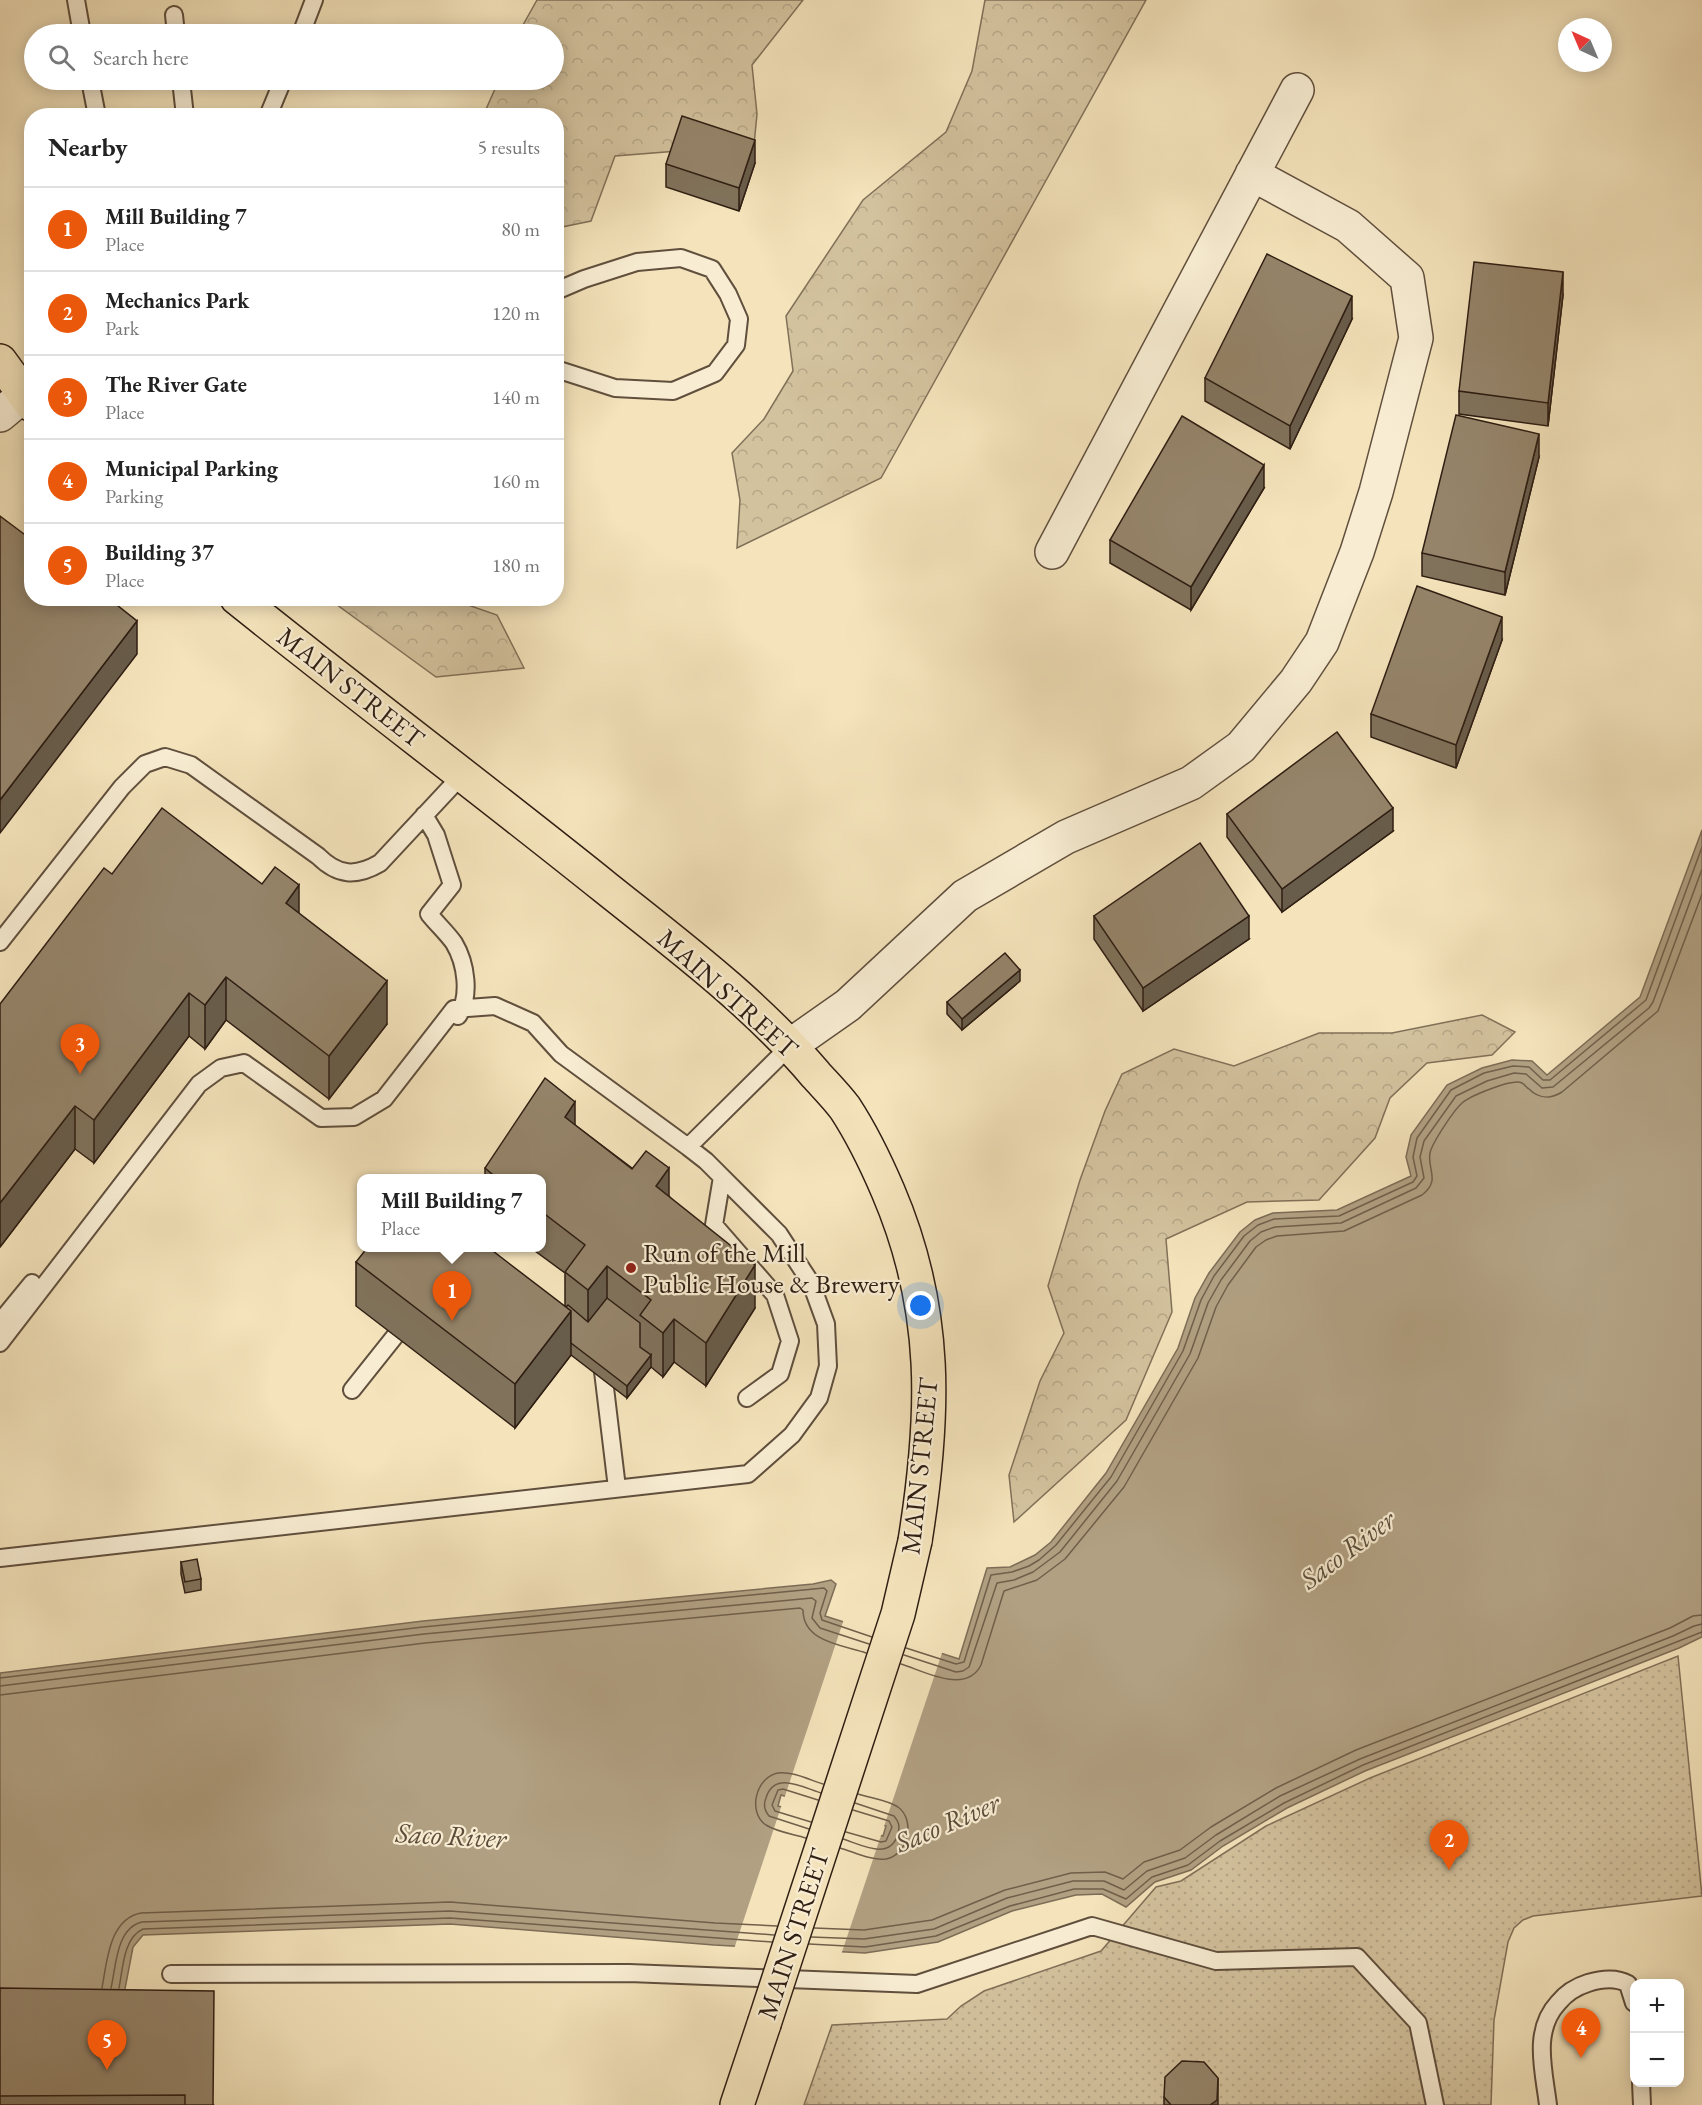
<!DOCTYPE html>
<html lang="en">
<head>
<meta charset="utf-8">
<style>
	:root { --surface:#fff; --page:#f2f2f2; --text:#222; --muted:#767676; --line:#e0e0e0; --accent:#ea580c }
	body { margin:0; font-family:"EB Garamond",serif; background:var(--page); color:var(--text) }
	.controls { position:absolute; right:18px; bottom:18px; display:grid; overflow:hidden; border-radius:12px; box-shadow:0 3px 15px #0003 }
	.controls button { width:54px; height:54px; display:grid; place-items:center; padding:0; border:0; border-bottom:2px solid var(--line); background:var(--surface); color:var(--text); font:30px sans-serif }
	.compass { position:absolute; left:1558px; top:18px; width:54px; height:54px; border-radius:50%; background:var(--surface); box-shadow:0 3px 15px #0003; rotate:316deg }
	.you { position:absolute; left:921px; top:1306px; width:21px; height:21px; margin:-15px; border:4px solid #fff; border-radius:50%; background:#1a73e8; box-shadow:0 0 0 9px #1a73e833 }
	.badge { display:grid; place-items:center; width:39px; height:39px; border-radius:50%; background:var(--accent); color:#fff; font-size:20px; font-weight:700 }
	.pin { position:absolute; translate:-50% -50px; filter:drop-shadow(0 2px 3px #0008) }
	.pin::after { content:''; position:absolute; top:32px; width:21px; height:18px; background:inherit; clip-path:polygon(0 0,100% 0,50% 100%) }
	.popup { position:absolute; left:357px; top:1174px; width:189px; height:78px; box-sizing:border-box; display:grid; place-content:center; border-radius:12px; background:var(--surface); filter:drop-shadow(0 2px 4px #0005); font-size:20px; white-space:nowrap; color:var(--muted) }
	.popup b { font-size:22px; color:var(--text) }
	.popup::after { content:''; position:absolute; left:50%; top:100%; margin-left:-12px; border:12px solid transparent; border-top-color:var(--surface) }
	.list { margin:0; padding:0; list-style:none }
	h2 { display:flex; justify-content:space-between; align-items:center; height:78px; margin:0; padding:0 24px; font-size:26px }
	h2 small { font-size:20px; font-weight:400; color:var(--muted) }
	.list li { display:grid; grid-template-columns:39px 1fr auto; gap:18px; align-items:center; box-sizing:border-box; height:84px; padding:0 24px; border-top:2px solid var(--line) }
	.list b { display:block; font-size:22px; white-space:nowrap }
	.list p { margin:0; font-size:20px; white-space:nowrap; color:var(--muted) }
	.list em { font-size:20px; font-style:normal; color:var(--muted) }
	.icon { flex:none; width:33px; height:33px; fill:none; stroke:currentColor; stroke-width:2; stroke-linecap:round; stroke-linejoin:round }
	.map { position:relative; flex:none; width:1702px; height:2105px; overflow:hidden }
	.search { position:absolute; background:var(--surface); box-shadow:0 3px 15px #0003; left:24px; top:24px; width:540px; height:66px; display:flex; align-items:center; gap:15px; box-sizing:border-box; padding:0 21px; border-radius:33px; color:var(--muted); font-size:22px }
	.panel { position:absolute; background:var(--surface); box-shadow:0 3px 15px #0003; left:24px; top:108px; width:540px; height:498px; border-radius:24px }
	.map>svg:first-child { display:block }
	.grass { fill:url(#grass-dots); stroke:#817058; stroke-width:1.5 }
	.forest { fill:url(#forest-crowns); stroke:#817058; stroke-width:1.5 }
	.water { fill:#b1a082; stroke:#7d6c56; stroke-width:1.5; fill-rule:evenodd }
	.pier { fill:#f4e3bb }
	.lines { fill:none; stroke-linecap:round; stroke-linejoin:round }
	.shore { stroke:#705f4a; stroke-width:1.5 }
	.lane-casing { stroke:#604f3d; stroke-width:20 }
	.street-casing { stroke:#604f3d; stroke-width:36 }
	.primary-casing { stroke:#2f1e13; stroke-width:36 }
	.lane { stroke:#f8edd3; stroke-width:16 }
	.street { stroke:#f8edd3; stroke-width:33 }
	.primary { stroke:#f4e3bb; stroke-width:33 }
	.primary-bridge-casing { stroke:#2f1e13; stroke-width:36; stroke-linecap:butt }
	.primary-bridge { stroke:#f4e3bb; stroke-width:33 }
	.wall { fill:#80725b; stroke:#2f1e13; stroke-width:1.5 }
	.shaded-wall { fill:#685c4a; stroke:#2f1e13; stroke-width:1.5 }
	.building { fill:#95846a; stroke:#2f1e13; stroke-width:1.5 }
	.poi-dot { fill:#8f2418; stroke:#f8edd3; stroke-width:2 }
	.labels { text-anchor:middle; dominant-baseline:central; stroke-width:4.5; stroke-linejoin:round; paint-order:stroke }
	.street-label { font-size:27px; fill:#2f1e13; stroke:#f8edd3 }
	.poi-label { font-size:27px; fill:#2f1e13; stroke:#f8edd3; text-anchor:start }
	.water-label { font-size:28px; font-style:italic; fill:#5c4c3a; stroke:#f8edd3 }
</style>
</head>
<body>
<div class="map">
<svg width="1702" height="2105" viewBox="0 0 1702 2105">
	<defs>
		<pattern id="grass-dots" width="8" height="8" patternUnits="userSpaceOnUse" patternTransform="scale(1.5)"><rect width="8" height="8" fill="#d3c29e"/><path d="M2 2h.1M6 6h.1" fill="none" stroke="#b5a687" stroke-width="1.8" stroke-linecap="round"/></pattern>
		<pattern id="forest-crowns" width="20" height="18" patternUnits="userSpaceOnUse" patternTransform="scale(1.5)"><rect width="20" height="18" fill="#d3c29e"/><path d="M2 6a3 3 0 1 1 6 0M12 15a3 3 0 1 1 6 0" fill="none" stroke="#b5a687"/></pattern>
	</defs>
	<rect width="100%" height="100%" fill="#f4e3bb"/>
	<filter id="stains"><feTurbulence type="fractalNoise" baseFrequency=".00333" numOctaves="4"/><feColorMatrix values="0 0 0 0 .2 0 0 0 0 .09 0 0 0 0 .02 0 0 0 .5 -.17"/></filter>
	<radialGradient id="worn" r=".72"><stop offset=".6" stop-color="#630" stop-opacity="0"/><stop offset="1" stop-color="#630" stop-opacity=".3"/></radialGradient>
	<path class="grass" d="M1678,1656L1702,1896L1533,1916L1523,1920L1514,1928L1508,1942L1494,2020L1491,2105H804L832,2025L947,2019L961,2006L984,1991L1101,1951L1156,1887L1181,1881L1266,1826L1370,1778Z"/>
	<path class="forest" d="M537,0H803L752,65L757,114L754,145L615,156L591,221L557,228L556,116H483L499,80H554V34H518Z
		M985,0H1146L881,478L737,548L740,500L732,453L764,419L793,371L786,316L863,200L946,132L972,71Z
		M329,599H451L497,615L524,668L436,677Z
		M1482,1015L1515,1032L1492,1055L1427,1063L1390,1098L1375,1138L1319,1200L1247,1202L1166,1239L1172,1312L1126,1420L1014,1522L1009,1475L1040,1381L1064,1333L1048,1286L1080,1180L1105,1111L1122,1074L1174,1049L1234,1066L1319,1033H1392Z"/>
	<path class="water" d="M1702,830V1637L1679,1648L1365,1771L1287,1808L1223,1846L1191,1870L1155,1882L1126,1907L1102,1894L1076,1895L1012,1911L938,1942L865,1953L714,1945L450,1924L143,1935L133,1947L119,2020H0V1673L423,1621L813,1584L831,1580L836,1584L825,1616L959,1659L987,1568L1010,1567L1035,1555L1051,1542L1106,1473L1178,1348L1195,1298L1209,1273L1240,1232L1255,1220L1273,1213L1337,1210L1411,1176L1406,1157L1411,1135L1447,1085L1482,1068L1512,1060L1532,1061L1547,1075L1640,997ZM781,1795L886,1826L883,1836L778,1806Z"/>
	<path class="pier" d="M844,1619L943,1650L841,1955L734,1949L782,1804L881,1833L882,1828L784,1799Z"/>
	<g class="lines">
		<path class="shore" d="M906,1648L956,1664L964,1662L991,1575L1012,1572L1029,1566L1039,1560L1056,1545L1111,1477L1183,1351L1201,1300L1214,1276L1244,1236L1258,1225L1274,1219L1339,1216L1413,1182L1417,1176L1413,1157L1417,1138L1451,1090L1484,1073L1513,1066L1529,1067L1543,1080H1550L1646,1000L1702,847
			M904,1655L956,1672L963,1671L969,1667L997,1583L1014,1580L1033,1572L1060,1552L1117,1481L1190,1354L1208,1303L1221,1280L1250,1241L1261,1232L1275,1227L1341,1223L1416,1188L1424,1178L1420,1157L1424,1141L1456,1096L1487,1081L1514,1073L1526,1074L1542,1088L1553,1087L1649,1008L1653,1002L1702,869
			M901,1664C924,1671 966,1695 981,1665L1004,1591L1037,1580L1065,1559L1124,1487L1198,1358L1216,1307L1228,1285L1256,1247L1266,1240L1277,1236L1344,1231L1422,1195C1441,1180 1427,1170 1430,1153C1432,1143 1454,1110 1462,1103C1470,1096 1513,1078 1522,1083C1523,1083 1528,1089 1529,1089C1539,1099 1551,1099 1562,1092L1658,1011L1702,894
			M0,1678L423,1627L824,1588L827,1591L820,1613L822,1620L872,1637
			M0,1686L424,1634L812,1598L816,1601L812,1618L820,1628L869,1644
			M0,1695L425,1643L800,1608L803,1610C803,1642 842,1645 866,1653
			M811,1822L775,1811L772,1805L778,1790L783,1789L818,1800
			M809,1829L769,1816C764,1810 763,1805 766,1798C774,1771 802,1787 821,1793
			M846,1832L881,1842L886,1841L892,1827L889,1821L853,1810
			M806,1838C793,1834 777,1832 766,1825C747,1812 756,1777 778,1773C792,1771 810,1780 823,1784
			M843,1839C862,1845 890,1861 898,1834C900,1826 899,1822 894,1816L855,1803
			M840,1848C854,1852 872,1861 886,1859C908,1855 916,1820 898,1807C887,1800 870,1798 858,1794
			M814,1928L864,1930L932,1920L1005,1890L1071,1873L1105,1872L1123,1879L1144,1862L1180,1850L1211,1827L1276,1788L1356,1750L1670,1628L1693,1616L1702,1615
			M811,1937L864,1939L934,1929L1007,1898L1073,1881H1104L1124,1890L1147,1871L1185,1858L1216,1835L1280,1796L1360,1759L1673,1636L1694,1626L1702,1624
			M809,1944L865,1947L936,1936L1010,1906L1074,1889H1103L1126,1899L1152,1877L1188,1865L1220,1841L1284,1803L1363,1765L1702,1632
			M102,1988C107,1962 109,1919 141,1913L450,1902L715,1923L777,1926
			M111,1988C116,1967 116,1928 142,1922L450,1911L774,1935
			M119,1988C123,1969 123,1938 143,1929L450,1918L772,1942"/>
		<defs>
			<path id="lane" d="M76,0L82,34
				M174,15L176,34
				M301,34L314,0
				M90,80L97,116
				M181,80L185,116
				M268,116L283,80
				M556,291L584,279L637,262L681,258L712,269L728,294L739,319L736,345L715,373L673,391L615,388L556,369
				M424,815L436,835L452,885L429,914C437,924 447,933 454,943C466,963 471,996 458,1016
				M0,942L122,787L145,764L165,757L191,765L318,856C338,876 356,877 380,863L463,774
				M722,1177L714,1225L775,1295L790,1341L780,1374L747,1398
				M0,1322L32,1283
				M0,1343L199,1084L221,1068L244,1063L321,1118L354,1117L384,1099L454,1009L495,1006L533,1023L561,1054L688,1147L791,1045
				M602,1363L617,1488
				M352,1390L395,1336
				M0,1558L748,1474L792,1435L819,1398L828,1366L826,1324L811,1283L779,1234L706,1161L688,1147
				M171,1974L629,1973L917,1984L1092,1926L1216,1961L1357,1957L1418,2023L1435,2105
				M1641,2082L1642,2105
				M1548,2105C1544,2071 1532,2031 1558,2003C1566,1993 1575,1987 1588,1983C1601,1979 1616,1977 1628,1984L1634,2003"/>
			<path id="street" d="M0,415L24,395
				M1052,552L1297,90
				M791,1045L848,1005L965,896L1066,837L1191,783L1241,747L1296,681L1322,642L1357,552L1376,492L1416,338L1407,278L1348,226L1252,174"/>
			<path id="primary" d="M0,361L32,405
				M237,598C359,696 484,790 606,888C680,947 755,1003 816,1075C826,1086 836,1096 845,1108C862,1134 876,1163 888,1191C939,1310 935,1416 915,1541
				M737,2105L764,2024"/>
		</defs>
		<use href="#lane" class="lane-casing"/>
		<use href="#street" class="street-casing"/>
		<use href="#primary" class="primary-casing"/>
		<use href="#lane" class="lane"/>
		<use href="#street" class="street"/>
		<use href="#primary" class="primary"/>
		<defs>
			<path id="primary-bridge" d="M764,2024L898,1614L915,1541"/>
		</defs>
		<use href="#primary-bridge" class="primary-bridge-casing"/>
		<use href="#primary-bridge" class="primary-bridge"/>
	</g>
	<path class="wall" d="M755,163L739,211L666,187V164Z
		M1563,295L1548,426L1459,414V391Z
		M1352,319L1290,449L1205,401V378Z
		M1539,457L1505,595L1422,576V553Z
		M1264,488L1191,610L1110,563V540Z
		M1502,640L1456,768L1371,737V714Z
		M1227,814L1393,831L1282,912L1227,837Z
		M112,874L299,914L387,1024L329,1099L226,1020L205,1049L189,1036L94,1163L75,1149L0,1247Z
		M1094,916L1249,939L1143,1011L1094,939Z
		M1020,981L962,1030L947,1014V1002Z
		M575,1125L669,1196L755,1308L706,1386L674,1362L663,1377L651,1367L627,1398L571,1355L515,1428L356,1306V1262L565,1306V1273L531,1248H542V1179H485V1168Z
		M181,1562L201,1579V1590L185,1593L181,1574Z
		M0,1988L214,2105H0Z
		M1164,2097L1218,2105H1164Z"/>
	<path class="shaded-wall" d="M755,140V163L739,211V188Z
		M1563,272V295L1548,426V403Z
		M1352,296V319L1290,449V426Z
		M1539,434V457L1505,595V572Z
		M1264,465V488L1191,610V587Z
		M1502,617V640L1456,768V745Z
		M137,621V654L0,833V800Z
		M1393,808V831L1282,912V889Z
		M299,885V929L286,903Z
		M1249,916V939L1143,1011V988Z
		M1020,970V981L962,1030V1019Z
		M226,977V1020L205,1049V1005Z
		M387,981V1024L329,1099V1056Z
		M189,993V1036L94,1163V1120Z
		M575,1102V1145L565,1117Z
		M75,1106V1149L0,1247V1203Z
		M669,1168V1211L656,1186Z
		M755,1265V1308L706,1386V1343Z
		M607,1266V1310L588,1334V1290Z
		M571,1311V1355L515,1428V1384Z
		M674,1319V1362L663,1377V1333Z
		M651,1355V1367L627,1398V1386Z
		M1218,2078V2105H1210Z"/>
	<path class="building" d="M682,116L755,140L739,188L666,164Z
		M1267,254L1352,296L1290,426L1205,378Z
		M1474,262L1563,272L1548,403L1459,391Z
		M1456,415L1539,434L1505,572L1422,553Z
		M1182,416L1264,465L1191,587L1110,540Z
		M0,516L32,540V598H108L137,621L0,800Z
		M1417,586L1502,617L1456,745L1371,714Z
		M1337,732L1393,808L1282,889L1227,814Z
		M162,808L262,884L275,867L299,885L286,903L387,981L329,1056L226,977L205,1005L189,993L94,1120L75,1106L0,1203V1004L104,868L112,874Z
		M1200,843L1249,916L1143,988L1094,916Z
		M1005,953L1020,970L962,1019L947,1002Z
		M545,1078L575,1102L565,1117L632,1169L646,1151L669,1168L656,1186L755,1265L706,1343L674,1319L663,1333L640,1315L651,1300L607,1266L588,1290L565,1272L585,1245L542,1212V1179H498L485,1168Z
		M367,1248H489L571,1311L515,1384L356,1262Z
		M607,1298L640,1323V1347L651,1355L627,1386L571,1343V1311L566,1307L568,1305L588,1322Z
		M197,1559L201,1579L185,1582L181,1562Z
		M0,1988L214,1991L213,2105H185V2095L0,2096Z
		M1182,2061L1204,2062L1218,2078L1217,2100L1210,2105H1171L1164,2097L1165,2077Z"/>
	<circle class="poi-dot" cx="631" cy="1268" r="6"/>
	<g class="labels">
		<g class="street-label">
			<text transform="translate(351 687) rotate(38)">MAIN STREET</text>
			<text transform="translate(728 993) rotate(42)">MAIN STREET</text>
			<text transform="translate(919 1466) rotate(-84)">MAIN STREET</text>
			<text transform="translate(793 1934) rotate(-72)">MAIN STREET</text>
		</g>
		<g class="poi-label">
			<text x="643" y="1252">Run of the Mill<tspan x="643" dy="31">Public House &amp; Brewery</tspan></text>
		</g>
		<g class="water-label">
			<text transform="translate(1347 1549) rotate(-37)">Saco River</text>
			<text transform="translate(947 1822) rotate(-23)">Saco River</text>
			<text transform="translate(451 1835) rotate(3)">Saco River</text>
		</g>
	</g>
	<rect width="100%" height="100%" filter="url(#stains)"/>
	<rect width="100%" height="100%" fill="url(#worn)"/>
</svg>
<div class="controls">
<button>+</button>
<button>−</button>
</div>
<svg class="compass" viewBox="-18 -18 36 36"><path d="M0-13l5 13h-10z" fill="#e53935"/><path d="M0 13l5-13h-10z" fill="#767676"/></svg>
<div class="you"></div>
<div class="pin badge" style="left:452px;top:1321px">1</div>
<div class="popup"><b>Mill Building 7</b>Place</div>
<div class="pin badge" style="left:1449px;top:1870px">2</div>
<div class="pin badge" style="left:80px;top:1074px">3</div>
<div class="pin badge" style="left:1581px;top:2058px">4</div>
<div class="pin badge" style="left:107px;top:2070px">5</div>
<div class="search"><svg class="icon" aria-label="search" viewBox="0 0 24 24"><circle cx="10" cy="10" r="6"/><path d="M15 15l6 6"/></svg>Search here</div>
<section class="panel">
<h2>Nearby<small>5 results</small></h2>
<ul class="list">
<li><span class="badge">1</span><div><b>Mill Building 7</b><p>Place</p></div><em>80 m</em></li>
<li><span class="badge">2</span><div><b>Mechanics Park</b><p>Park</p></div><em>120 m</em></li>
<li><span class="badge">3</span><div><b>The River Gate</b><p>Place</p></div><em>140 m</em></li>
<li><span class="badge">4</span><div><b>Municipal Parking</b><p>Parking</p></div><em>160 m</em></li>
<li><span class="badge">5</span><div><b>Building 37</b><p>Place</p></div><em>180 m</em></li>
</ul>
</section>
</div>
</body>
</html>
